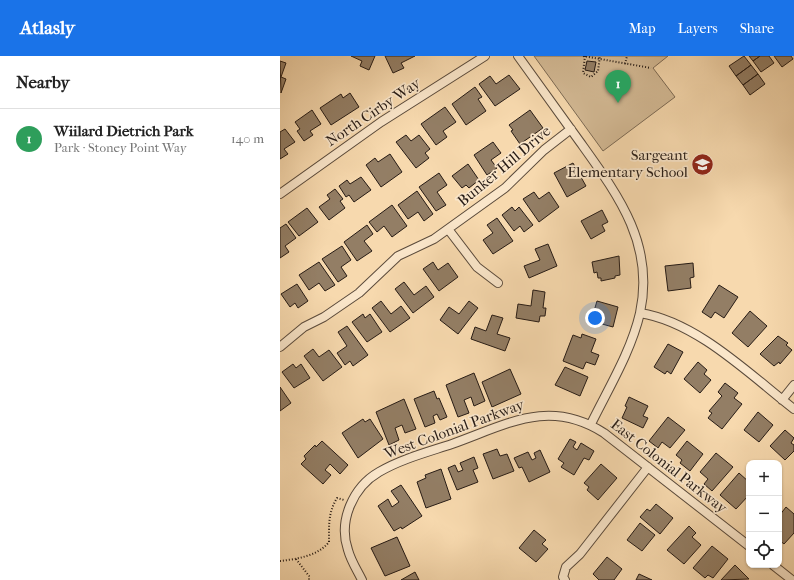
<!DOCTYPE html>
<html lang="en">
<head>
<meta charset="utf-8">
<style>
	:root { --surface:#fff; --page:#f6f6f6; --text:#222; --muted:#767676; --line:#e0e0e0; --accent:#1a73e8 }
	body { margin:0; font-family:"IM FELL French Canon",serif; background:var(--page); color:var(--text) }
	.controls { position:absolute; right:12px; bottom:12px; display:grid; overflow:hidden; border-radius:8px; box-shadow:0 1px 3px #0004 }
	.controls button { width:36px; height:36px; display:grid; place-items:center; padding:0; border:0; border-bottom:1px solid var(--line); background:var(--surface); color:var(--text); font:20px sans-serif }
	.you { position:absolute; left:315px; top:262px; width:14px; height:14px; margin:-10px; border:3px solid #fff; border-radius:50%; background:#1a73e8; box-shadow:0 0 0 6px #1a73e833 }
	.badge { display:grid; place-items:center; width:26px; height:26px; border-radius:50%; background:var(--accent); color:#fff; font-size:13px; font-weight:700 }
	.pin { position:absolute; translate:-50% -33px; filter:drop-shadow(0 1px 2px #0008) }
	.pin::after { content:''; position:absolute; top:21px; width:14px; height:12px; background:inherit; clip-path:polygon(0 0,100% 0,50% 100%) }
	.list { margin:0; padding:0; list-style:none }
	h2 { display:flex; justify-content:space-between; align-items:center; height:52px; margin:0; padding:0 16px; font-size:17px }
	h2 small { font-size:13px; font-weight:400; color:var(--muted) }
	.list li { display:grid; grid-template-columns:26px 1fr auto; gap:12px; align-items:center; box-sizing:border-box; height:60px; padding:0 16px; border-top:1px solid var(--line) }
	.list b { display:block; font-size:15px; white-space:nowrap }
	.list p { margin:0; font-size:13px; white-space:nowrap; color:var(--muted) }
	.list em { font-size:13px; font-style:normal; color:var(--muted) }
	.icon { flex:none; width:22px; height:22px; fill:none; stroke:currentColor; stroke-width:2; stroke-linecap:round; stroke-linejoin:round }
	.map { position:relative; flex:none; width:514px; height:524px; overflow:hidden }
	header { display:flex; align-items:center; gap:24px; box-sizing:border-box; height:56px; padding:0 20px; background:var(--accent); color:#fff }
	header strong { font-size:19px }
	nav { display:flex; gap:22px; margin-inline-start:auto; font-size:14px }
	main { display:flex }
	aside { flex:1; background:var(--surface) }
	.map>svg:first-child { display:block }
	.green { fill:#d3b994; stroke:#7c6a54 }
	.building { fill:#937e65; stroke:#261b15 }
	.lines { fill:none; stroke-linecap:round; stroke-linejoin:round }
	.minor-casing { stroke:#5a4a3b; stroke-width:10 }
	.path { stroke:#261b15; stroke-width:2; stroke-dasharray:1 2; stroke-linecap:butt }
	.minor { stroke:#fae6ca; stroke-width:8 }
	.labels { text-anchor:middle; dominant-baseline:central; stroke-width:3.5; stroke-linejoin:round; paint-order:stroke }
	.street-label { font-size:15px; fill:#261b15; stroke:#fae6ca }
	.poi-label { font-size:15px; fill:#261b15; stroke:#fae6ca; text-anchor:end }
</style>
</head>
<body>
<header>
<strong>Atlasly</strong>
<nav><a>Map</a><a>Layers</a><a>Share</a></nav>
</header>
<main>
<aside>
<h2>Nearby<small></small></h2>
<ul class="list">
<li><span class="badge" style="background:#2e9e5b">1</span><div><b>Wiilard Dietrich Park</b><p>Park · Stoney Point Way</p></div><em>140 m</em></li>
</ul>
</aside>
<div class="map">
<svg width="514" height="524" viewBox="0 0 514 524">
	<rect width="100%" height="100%" fill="#f7d9ae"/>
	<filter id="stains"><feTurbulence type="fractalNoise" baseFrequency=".005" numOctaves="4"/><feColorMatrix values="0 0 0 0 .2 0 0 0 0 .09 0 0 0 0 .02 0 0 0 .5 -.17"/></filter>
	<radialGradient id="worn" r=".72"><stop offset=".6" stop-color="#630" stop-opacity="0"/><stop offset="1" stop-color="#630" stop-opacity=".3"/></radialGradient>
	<path class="green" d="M254,0H388L373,12L395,41L323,95Z"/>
	<path class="building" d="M71,0H95L89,14L80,10L82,5Z
		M105,0H135L121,7L124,12L113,17Z
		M464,0L471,9L456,20L449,10Z
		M469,0H480L473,5Z
		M480,0H489L494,7L481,16L473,5Z
		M494,0H511L513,3L502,11Z
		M0,5L6,7L1,21L6,23L1,37Z
		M307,5L316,6L314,16L305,14Z
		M471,9L478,18L463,29L456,20Z
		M478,18L485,28L470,39L463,29Z
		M229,19L240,33L215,50L199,28L210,20L216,28Z
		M195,31L202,41L198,43L206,55L186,69L172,48Z
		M70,37L79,51L51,69L40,52L61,38L63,42Z
		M165,51L176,66L163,75L167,81L156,89L141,68Z
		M32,54L41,68L30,75L33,79L24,85L17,75L20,73L15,66Z
		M250,54L263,72L240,88L231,75L233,74L229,69Z
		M5,73L15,86L4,93L8,98L0,103V76Z
		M126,79L131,85L139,79L150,93L145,97L149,102L136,112L116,86Z
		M213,86L221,97L211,104L217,112L207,119L194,99Z
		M110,98L122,116L101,131L86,109L95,102L98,106Z
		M293,107L306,130L287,141L274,117Z
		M188,108L199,124L189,132L186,129L182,132L172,120Z
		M159,117L167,129L157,136L166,149L156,155L139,131Z
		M81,121L91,134L74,146L69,139L66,141L59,130L67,124L70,128Z
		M55,133L63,143L60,145L65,152L49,164L39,151L50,143L47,139Z
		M137,135L153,158L144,165L138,156L128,163L118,149Z
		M254,136L259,143L269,136L279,151L259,166L243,143Z
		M112,149L127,170L112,181L104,170L97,176L89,166Z
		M232,151L235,155L239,151L253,169L244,176L240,170L234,175L222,159Z
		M27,152L38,166L19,180L8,166Z
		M322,154L328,166L322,169L325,175L311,183L301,165Z
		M217,162L233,185L213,198L203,184L213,177L207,169Z
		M6,168L16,182L5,190L9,196L0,202V172Z
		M87,169L93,178L84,185L92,195L77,205L64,186Z
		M268,188L277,210L249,222L244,210L260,204L255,193Z
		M62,190L71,204L61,211L67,220L58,226L42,203Z
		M339,200L340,219L335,220V222L321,225V222H318L317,216L314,217L312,206Z
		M39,206L55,229L45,235L39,227L29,234L19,219Z
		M153,206L158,214L168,207L178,221L159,235L143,213Z
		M413,207L414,221L410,222L411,232L388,235L385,210Z
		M124,226L134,239L146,230L154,241L133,257L115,233Z
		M17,228L28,245L18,252L15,247L10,251L1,238Z
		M439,229L458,241L444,262L435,256L431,262L422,256Z
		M253,234L265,236L263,252H266L265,260H260L259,266L236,262L238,248L251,250Z
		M101,245L111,258L121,250L130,262L110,276L92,252Z
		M189,245L198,252L178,278L160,264L169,251L179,258Z
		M317,245L338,251L333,271L311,265Z
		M470,255L487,270L468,291L452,277Z
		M83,258L85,262L90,258L102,276L87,286L72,266Z
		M212,259L223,262L217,278L230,282L225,295L191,283L195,271L206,275Z
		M67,270L88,299L73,310L70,305L65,309L57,297L67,290L58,276Z
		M302,278L316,283L311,296L319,299L315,309L306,306L303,313L283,305L293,279L301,282Z
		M498,280L508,287L506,289L512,294L500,308L499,306L494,310L480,298Z
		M388,288L403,296L391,318L387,315L385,318L374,311Z
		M33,293L39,301L49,294L62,311L43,325L24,300Z
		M418,306L427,314L424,318L431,324L420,337L404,323Z
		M13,308L16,312L21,308L30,322L14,332L2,316Z
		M285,311L308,321L300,340L275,329Z
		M230,313L241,338L212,351L202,326Z
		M194,317L205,345L194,350L191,341L184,344L189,357L178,361L166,329Z
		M445,327L458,337L454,342L462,348L442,373L428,362L432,357L429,355L442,340L438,336Z
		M0,331L11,347L0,355Z
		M154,335L157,343L159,342L167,361L160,364L157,358L153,360L155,367L145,371L134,343Z
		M349,341L368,350L363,360L368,362L363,372L342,362L347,351L345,350Z
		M124,343L136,373L125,377L122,369L115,372L119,384L109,389L96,356Z
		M478,356L493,369L479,386L464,374Z
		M388,361L405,374L390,392L382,386L378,392L369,385Z
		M83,363L85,366L90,363L103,383L78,402L62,377Z
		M505,374L514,382L511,387L514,389V395L505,404L490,390Z
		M290,383L296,386L293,391L297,394L301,387L314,395L309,404L304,402L294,419L281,411L284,407L278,403Z
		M42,385L68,409L60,418L50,408L45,414L51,419L43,428L21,408L26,403L24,400L35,389L36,391Z
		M407,385L423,398L410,415L400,407L402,404L396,399Z
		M217,393L220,400L227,398L234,415L213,423L203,398Z
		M260,394L270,416L249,426L242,411L239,412L234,402L248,396L252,404L256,402L254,397Z
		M436,397L453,411L432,435L424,428L428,423L420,416Z
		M194,401L198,412L193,414L198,426L177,434L168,412L175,409L178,416L183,414L180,407Z
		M321,408L337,422L318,444L307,434L309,431L304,427Z
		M161,413L171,443L146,452L137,426L146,422L145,419Z
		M459,417L469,426V439L456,453L440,439Z
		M121,429L142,460L122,473L121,471L114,475L98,450L108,443L112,451L119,446L111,435Z
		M376,448L393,462L380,478L360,461L367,453L370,455Z
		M506,451L514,458V477L504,488L499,484V460Z
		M360,467L375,479L362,495L347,484Z
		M409,470L416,477L412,481L421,489L404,508L387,494Z
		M254,474L266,484L262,488L268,493L256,506L239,492Z
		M117,481L130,510L105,520L91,492Z
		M432,490L448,503L433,522L428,519L425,522L413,512Z
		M327,501L342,513L334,524H319L313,518Z
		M455,509L469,523L441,524Z
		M135,516L139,524H121Z
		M359,518L372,524H356Z"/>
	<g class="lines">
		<defs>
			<path id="minor" d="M238,0C259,29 280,58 300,86C338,139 375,188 360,257C351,296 328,333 311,368
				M0,138L101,66L205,0
				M168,173L197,211L218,227
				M360,257C417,266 469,318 514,353
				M0,291L24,271L44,261L79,237L118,200L154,183L225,132L264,94L291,73
				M502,344L514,329
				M493,509L512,524
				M82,524C77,514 71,505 68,494C58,465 73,431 99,416C121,403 148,396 172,388C228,368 269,342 324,377L469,490
				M285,524L283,521L286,511L300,498L368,411"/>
		</defs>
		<use href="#minor" class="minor-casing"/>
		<path class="path" d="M303,0L371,12
			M305,0L303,17L311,21L318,15L320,0
			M345,8L347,0
			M16,503L29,520V524
			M0,505C17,503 38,500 49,486C49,469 48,457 57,442L64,444"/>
		<use href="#minor" class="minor"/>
	</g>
	<defs>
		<symbol id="school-disc" viewBox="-11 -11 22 22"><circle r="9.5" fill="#8f2418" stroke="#fae6ca"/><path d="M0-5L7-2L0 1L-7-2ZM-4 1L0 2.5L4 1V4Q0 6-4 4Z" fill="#fff"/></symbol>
	</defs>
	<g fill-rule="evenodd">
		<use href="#school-disc" x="410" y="96" width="25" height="25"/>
	</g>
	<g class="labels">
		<g class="street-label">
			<text transform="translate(93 56) rotate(-34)">North Cirby Way</text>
			<text transform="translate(224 110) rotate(-40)">Bunker Hill Drive</text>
			<text transform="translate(174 373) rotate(-20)">West Colonial Parkway</text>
			<text transform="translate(389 410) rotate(38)">East Colonial Parkway</text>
		</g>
		<g class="poi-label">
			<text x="408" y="99">Sargeant<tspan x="408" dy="17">Elementary School</tspan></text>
		</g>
	</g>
	<rect width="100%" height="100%" filter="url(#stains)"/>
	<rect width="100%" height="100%" fill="url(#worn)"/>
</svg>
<div class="controls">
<button>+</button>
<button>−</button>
<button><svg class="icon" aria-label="locate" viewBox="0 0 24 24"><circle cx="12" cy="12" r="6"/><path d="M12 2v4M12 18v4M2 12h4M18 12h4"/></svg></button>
</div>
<div class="you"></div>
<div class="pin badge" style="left:338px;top:47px;background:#2e9e5b">1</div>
</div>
</main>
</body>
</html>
